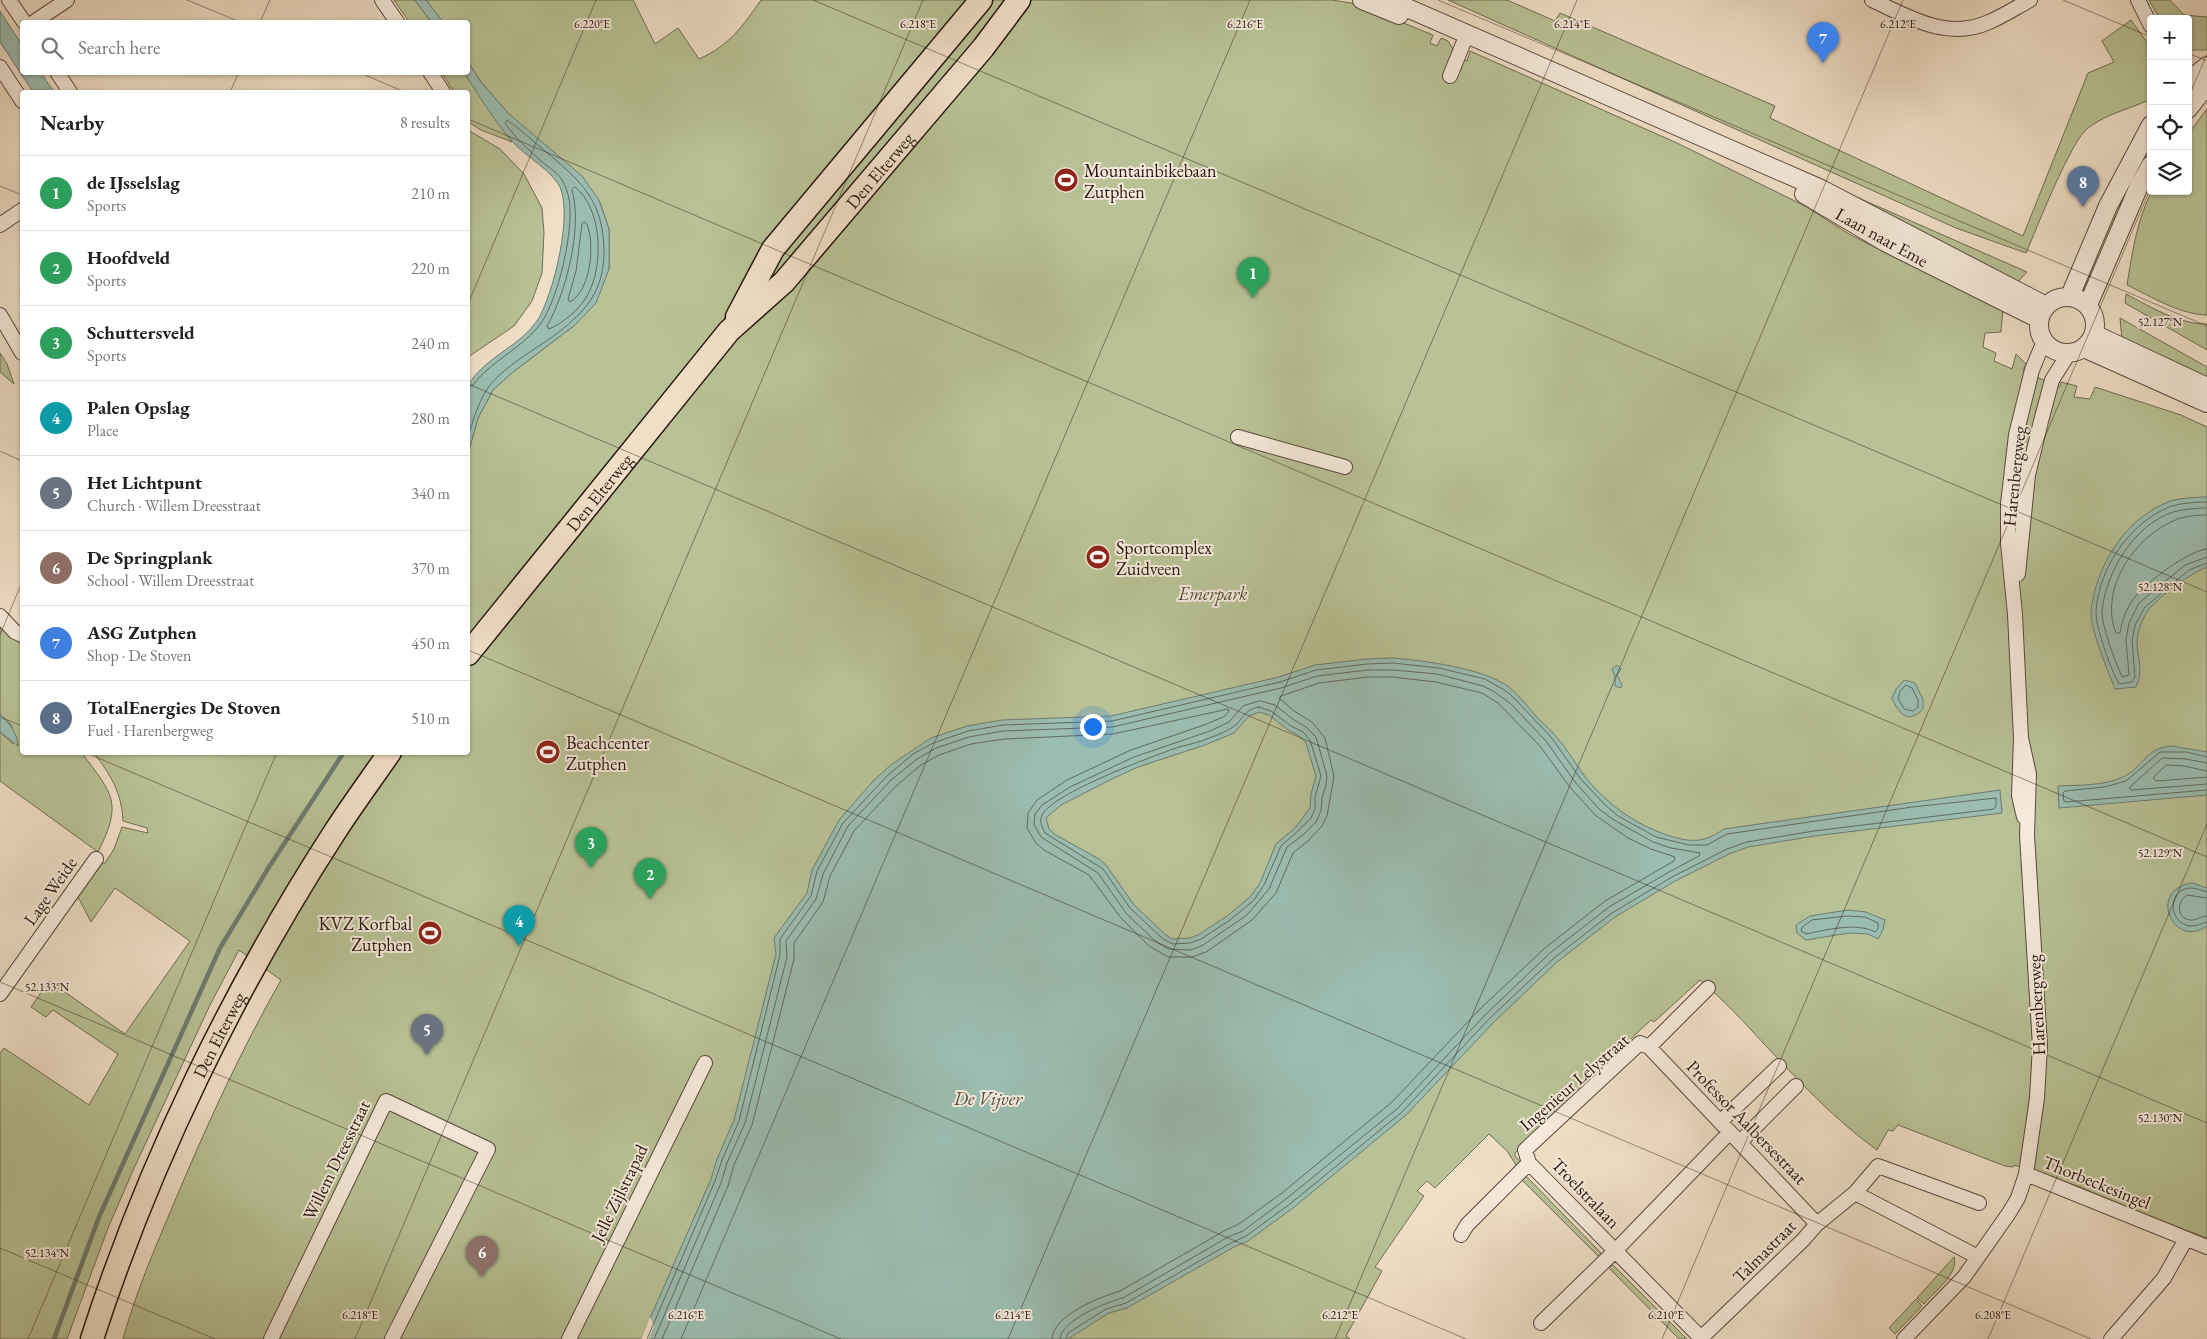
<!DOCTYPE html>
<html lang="en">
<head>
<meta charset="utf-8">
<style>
	:root { --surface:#fff; --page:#f6f6f6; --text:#222; --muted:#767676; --line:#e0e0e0; --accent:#0b8043 }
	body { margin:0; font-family:"EB Garamond",serif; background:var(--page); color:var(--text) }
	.controls { position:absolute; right:15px; top:15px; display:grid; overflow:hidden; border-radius:5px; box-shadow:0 1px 4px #0004 }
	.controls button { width:45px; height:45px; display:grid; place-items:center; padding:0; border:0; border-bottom:1px solid var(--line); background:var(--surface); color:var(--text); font:25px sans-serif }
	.you { position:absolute; left:1092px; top:726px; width:18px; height:18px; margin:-12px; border:4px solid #fff; border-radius:50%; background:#1a73e8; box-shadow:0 0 0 8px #1a73e833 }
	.badge { display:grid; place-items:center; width:32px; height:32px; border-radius:50%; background:var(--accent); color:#fff; font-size:16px; font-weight:700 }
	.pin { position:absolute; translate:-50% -41px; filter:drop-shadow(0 1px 2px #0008) }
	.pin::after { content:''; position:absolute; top:26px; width:18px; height:15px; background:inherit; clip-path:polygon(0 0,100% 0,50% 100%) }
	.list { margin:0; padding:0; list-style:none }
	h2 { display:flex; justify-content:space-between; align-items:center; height:65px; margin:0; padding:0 20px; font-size:21px }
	h2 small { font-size:16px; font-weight:400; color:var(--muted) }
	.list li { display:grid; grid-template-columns:32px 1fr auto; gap:15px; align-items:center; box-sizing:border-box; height:75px; padding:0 20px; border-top:1px solid var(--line) }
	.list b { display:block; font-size:19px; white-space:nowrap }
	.list p { margin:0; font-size:16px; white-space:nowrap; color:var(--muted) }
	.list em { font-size:16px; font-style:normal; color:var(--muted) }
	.icon { flex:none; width:28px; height:28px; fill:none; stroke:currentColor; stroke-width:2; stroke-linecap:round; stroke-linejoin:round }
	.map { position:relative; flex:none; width:2207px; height:1339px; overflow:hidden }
	.search { position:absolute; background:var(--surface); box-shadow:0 1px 4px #0004; left:20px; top:20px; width:450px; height:55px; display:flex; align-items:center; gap:12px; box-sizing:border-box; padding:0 18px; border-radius:5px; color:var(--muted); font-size:19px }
	.panel { position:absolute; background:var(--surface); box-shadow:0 1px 4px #0004; left:20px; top:90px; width:450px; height:665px; border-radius:5px }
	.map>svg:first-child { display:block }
	.green { fill:#b8c296; stroke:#706c52 }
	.water { fill:#9bbdb1; stroke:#6d7b70; fill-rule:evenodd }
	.pier { fill:#f0dfc7 }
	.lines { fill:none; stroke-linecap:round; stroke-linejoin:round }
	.shore { stroke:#616a60; stroke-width:1 }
	.stream { stroke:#6d7b70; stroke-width:4.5 }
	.minor-casing { stroke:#59493d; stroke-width:16 }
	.tertiary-casing { stroke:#59493d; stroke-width:20 }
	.primary-casing { stroke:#27170f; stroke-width:25 }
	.minor { stroke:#f5eadb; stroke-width:14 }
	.tertiary { stroke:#f5eadb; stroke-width:18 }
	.primary { stroke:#f0dfc7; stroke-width:22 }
	.ticks { fill:none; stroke:#27170f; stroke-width:1; stroke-opacity:0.45 }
	.labels { text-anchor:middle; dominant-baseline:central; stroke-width:4; stroke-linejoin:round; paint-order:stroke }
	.street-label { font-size:18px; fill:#27170f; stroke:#f5eadb }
	.poi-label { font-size:18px; fill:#27170f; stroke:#f5eadb; text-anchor:start }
	.park-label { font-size:18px; font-style:italic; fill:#524a38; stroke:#f5eadb }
	.water-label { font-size:19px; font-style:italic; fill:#505148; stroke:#f5eadb }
	.ticks-label { font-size:12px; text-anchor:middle; fill:#27170f; stroke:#f5eadb; stroke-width:4; stroke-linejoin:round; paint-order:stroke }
</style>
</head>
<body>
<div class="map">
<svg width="2207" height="1339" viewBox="0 0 2207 1339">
	<rect width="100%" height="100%" fill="#f0dfc7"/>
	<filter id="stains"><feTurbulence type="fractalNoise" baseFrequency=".004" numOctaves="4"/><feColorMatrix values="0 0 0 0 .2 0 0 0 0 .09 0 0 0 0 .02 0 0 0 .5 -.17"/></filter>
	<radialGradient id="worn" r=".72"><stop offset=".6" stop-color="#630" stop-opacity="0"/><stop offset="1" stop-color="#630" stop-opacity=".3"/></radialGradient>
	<path class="green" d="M394,0H415L431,22H409Z
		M426,0H633L655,44L678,28L699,59C730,45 742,27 761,0H1332L1357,4L1433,35L1430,43L1437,46L1441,38L1448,41L1453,49L1452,53L1467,61L1470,51L1677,143L1805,206L1849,234L1898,259L2003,308L2001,332L1985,333L1983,347L1996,353L1994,361L2012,369L2016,354L2026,364L2023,370L2027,373L2060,387L2061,382L2077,386L2074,397L2090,399L2095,387L2181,415L2207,427V1238L2144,1215L2080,1187L2014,1165L2013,1167L2005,1166L1898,1125L1893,1131L1888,1130L1877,1150C1835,1120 1801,1083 1765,1045C1744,1022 1724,1000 1700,980L1654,1022L1651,1020L1638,1032L1515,1153V1156L1523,1165L1516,1173L1512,1170L1516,1165L1507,1151L1489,1134L1435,1188L1427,1181L1417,1191L1424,1196L1375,1267L1382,1271L1346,1336L1350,1339H123C136,1292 155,1248 174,1203C206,1127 240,1052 281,980L239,950L210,1005L135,1166L108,1228L67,1339H0V1053L4,1048L89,1105L118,1054L53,1010L46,1017L31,1007L49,981L125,1034L190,941L115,888L91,922L78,897L102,863H105L114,849L122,827L148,833L147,828L123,821C122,793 110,774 94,753L468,752V454L478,418L493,390L513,372L575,325L609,269V229L599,200L508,113L481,82L468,62V22H443Z
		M1448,0H1507L1555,21L1560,13L1775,106L1770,118L2023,236L2088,73L2114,62L2102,41L2131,20L2151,48V99C2130,109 2106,114 2088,128C2071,140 2036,230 2026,253L1956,228Z
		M2149,0H2170L2184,15L2207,17V50H2188V19H2160Z
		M442,73H464L512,142L481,130L468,122V92H454Z
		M2207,109V315H2205C2177,313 2152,297 2127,285C2132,254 2137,219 2152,191H2188V134Z
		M468,130L500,149L524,174L542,208L544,233L542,273L532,301L514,326L468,357Z
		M1811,177L2027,272L2015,285Z
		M2126,294C2151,307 2178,324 2207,324V350L2125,303Z
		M2120,318L2207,367V379L2122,340Z
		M0,353L7,364L14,384L0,372Z
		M0,625L6,632L22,645V752L82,753C113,795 123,802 98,852L0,781V732L13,744L12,726L0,714Z
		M1526,1176L1601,1253L1599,1257L1522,1180Z
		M1954,1257C1959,1274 1934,1292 1924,1304L1917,1298Z
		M1613,1265L1687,1339H1679L1608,1267Z
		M1916,1299L1922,1306L1895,1334L1889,1328Z"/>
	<path class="water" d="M415,0H426L443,22H431Z
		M0,11L22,45V72L41,73L54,92H33L0,42Z
		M468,62L481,82L508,113L582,176L599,200L609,229V269L596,303L575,325L513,372L493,390L478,418L468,454V385C485,357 519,347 537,321C553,297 576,206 557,182C545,166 525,156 512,141C494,121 479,95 464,73L468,72Z
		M2202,497H2207V567C2189,574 2163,594 2150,608C2143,616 2138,630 2137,641C2137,657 2144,671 2136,687L2115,689C2108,671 2091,631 2091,613C2091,607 2093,600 2094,594C2104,554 2129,518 2168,502C2178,498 2191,498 2202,497Z
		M1393,658C1426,661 1483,668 1509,687C1519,695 1527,706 1535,715C1541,722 1548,727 1554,734C1565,746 1573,760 1583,774C1604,802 1634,824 1667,835C1691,843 1704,843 1724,829L2000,790L2002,813L1814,836L1748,847L1729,854L1675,881L1615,917L1557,962L1493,1023L1406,1115L1293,1208L1248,1241L1234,1247L1127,1308L1109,1313L1068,1339H641L711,1179L717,1159L734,1120L776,954L774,938L807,893L812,870L839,820L874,780L892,764L931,738L967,726L1002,720L1111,716L1279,677L1315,665L1367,659ZM1259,712L1269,715L1288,730L1299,736L1306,743L1316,776L1311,794L1310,808L1295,828L1276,844L1260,883L1250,897L1227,916L1198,935L1190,938L1172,939L1166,935L1134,905L1106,865L1099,859L1054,834L1049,829L1046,818L1061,805L1112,779L1138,767L1205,745L1234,733L1249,716Z
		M1617,665L1621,669L1617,675L1622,685L1621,688L1615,686V677L1612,669Z
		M1904,680L1915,683L1923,699V709C1908,725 1898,713 1892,698L1896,689Z
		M0,714C10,724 17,732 18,746L0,732Z
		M2171,746L2207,752V795L2059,808L2058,786C2079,785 2104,786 2123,777C2144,767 2145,748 2171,746Z
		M2192,883L2207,888V926C2174,950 2146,890 2192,883Z
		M1848,910L1866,912L1885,920L1883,930L1878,939L1868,934L1849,933L1806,940L1797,933L1796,925L1810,916Z"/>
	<path class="pier" d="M650,1317L654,1325L649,1339H641Z"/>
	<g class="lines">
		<path class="shore" d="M575,187C603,209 604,267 587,296C580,309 562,324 549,329L547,326C566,293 583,227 572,190Z
			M584,222L587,224C595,245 591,290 570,302L568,299L576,271L582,224Z
			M468,387L473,385C491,361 519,350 538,327C557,305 572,237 570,208C570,200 567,189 563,182C560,174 548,167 541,161C528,149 515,138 505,123L507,120C520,129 533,141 545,151C581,181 603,200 604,250C604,280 595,300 573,320C551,342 505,363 488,388C478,403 473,420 468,437
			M2207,502C2196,502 2180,503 2169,507C2129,524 2099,568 2096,611C2095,626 2111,670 2119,684L2132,682L2135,677L2132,641L2135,625L2145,607L2189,570L2207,563
			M2207,508C2197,508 2183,509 2173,512C2134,525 2106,572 2102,611C2101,624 2116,664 2122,677L2129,675L2126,640L2129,623L2139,603L2185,565L2207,557
			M2207,515C2197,515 2182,516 2173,521C2133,539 2099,590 2116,633H2120C2122,620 2127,607 2135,597C2147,582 2189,550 2207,549
			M1906,685L1912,688L1918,700V707L1913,711L1904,709L1898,698L1900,692Z
			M1260,701L1275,705L1294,720L1306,727L1316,737L1327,776L1326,785L1322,798L1321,811L1316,822L1303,835L1287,847L1269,889L1247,915L1203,945L1191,950L1168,949L1154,940L1126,913L1098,873L1041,837L1034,824L1035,814L1042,805L1070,787L1134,757L1210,731L1229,722L1243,706Z
			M1259,707L1271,711L1291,726L1303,732L1310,740L1321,776L1315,797V809L1311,818L1298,831L1281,846L1264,885L1254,900L1230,920L1201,939L1190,943L1173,944L1163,939L1130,908L1103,869L1045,833C1042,827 1039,822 1042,815C1053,793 1153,756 1179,747C1190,744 1201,742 1212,737C1218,735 1227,731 1233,727C1243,720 1244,709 1259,707Z
			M2207,757L2187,752H2160L2126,781L2104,787L2065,791L2063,793L2064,801L2066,802L2207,790
			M2207,763L2186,759L2162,758L2129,788L2132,790L2207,784
			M2207,771L2184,766L2166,765L2153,778L2156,781L2207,777
			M2207,892C2202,891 2197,888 2192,888C2167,887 2167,925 2192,926C2197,926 2202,923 2207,922
			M2207,898L2187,895C2177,901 2176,918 2190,920C2196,921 2201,916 2207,916
			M1848,916L1865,917L1878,923V929L1875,932C1857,922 1825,930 1806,934L1801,931L1802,927L1812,920Z
			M647,1339L715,1181L722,1160L739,1121L780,955V939L811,896L817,871L843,823L887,776L913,754L933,743L968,731L1003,725L1112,721L1280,682L1316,670L1367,664L1393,663L1439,668L1485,679L1506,691L1514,698L1551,737L1580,778L1604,804L1618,816L1656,837L1689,845H1707L1727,834L1912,807L1996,798V806L1994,809L1814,831L1747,842L1727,849L1672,877L1612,913L1554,958L1489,1019L1402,1112L1290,1204L1246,1236L1231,1243L1126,1303L1106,1309L1068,1333L1066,1339
			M654,1339L721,1183L727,1163L745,1123L787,957L786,941L816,899L823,874L848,826L891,780L917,759L936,748L969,737L1003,731L1112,727L1281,688L1317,676L1368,670H1393L1437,674L1483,686L1493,691L1510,703L1546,741L1575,782L1599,809L1614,820L1653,842L1671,848L1700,853L1699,856L1669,872L1609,907L1550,953L1485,1015L1398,1108L1286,1199L1243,1231L1228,1237L1123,1298C1107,1302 1061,1320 1060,1339
			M662,1339L728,1186L734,1165L752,1125L794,959V943L823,902L830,876L854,831L896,786L921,765L939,755L971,744L1004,739L1113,734L1228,709L1229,711L1225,716L1207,724L1131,750L1067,780L1037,800L1028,813L1027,828L1036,843L1044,850L1089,875L1121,918L1149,946L1168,957H1192L1206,952L1252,920L1276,893L1293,853L1308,841L1322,826L1327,816L1334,776L1325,738L1312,722L1294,711L1279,698L1281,696L1319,683L1368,677H1392L1436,682L1482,693L1498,703L1540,746L1569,786L1595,815L1628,838L1651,849L1675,857L1674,861L1605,901L1545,948L1479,1010L1392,1102L1282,1193L1239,1224L1224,1231L1120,1291C1100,1297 1053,1315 1052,1339"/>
		<path class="stream" d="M54,1339L99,1217L220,948L269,867L344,752"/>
		<defs>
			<path id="minor" d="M9,0L24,22
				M382,0L397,22
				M1872,0C1909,17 1947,41 1989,22C2003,16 2017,7 2030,0
				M2138,0L2151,26
				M34,22L67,0
				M0,67L22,101
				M57,72L70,92
				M430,72L443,92
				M1450,76L1467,34
				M0,225L22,210
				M0,315L22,353
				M1238,437L1345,467
				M2018,574L2028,475L2041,421L2052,380L2069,353
				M0,616L15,632L22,635
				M2024,817L2019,796L2021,738L2015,614L2008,543V504L2016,435L2032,370L2044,341
				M0,994L96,859
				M1649,1047L1708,988
				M1720,1122L1779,1066
				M1740,1142L1796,1086
				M2026,1174L2207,1247
				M1855,1193L1978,1257
				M1461,1235L1467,1225L1529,1163
				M1541,1323L1615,1251L1730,1132
				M271,1339L386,1101L488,1149L392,1339
				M569,1339L705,1063
				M1700,1339L1803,1240L1817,1224L1855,1193L1878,1166L1979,1203
				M1702,1339L1529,1163L1525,1150L1640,1043L1649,1047L1817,1224
				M1904,1339L1964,1277L2009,1213L2018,1198L2026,1174L2037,1098L2040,1046L2027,835L2029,774L2021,738
				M2111,1339L2164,1278L2186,1239"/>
			<path id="tertiary" d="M1362,0L1399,15
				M1389,0L1821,189L2046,306
				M2188,81L2207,66
				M2188,109L2207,85
				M1804,194L1885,242L2039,319
				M2070,296L2108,206L2151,125
				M2039 325a28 28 0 1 1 56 0a28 28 0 1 1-56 0Z
				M2088,305L2139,186L2151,165
				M2094,334L2207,387
				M2084,348L2207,403"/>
			<g id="primary">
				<path d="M737,317L773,249L981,0"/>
				<path id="s1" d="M468,654L729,331L784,282L983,48L1019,0"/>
				<path id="s2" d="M92,1339C149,1162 235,986 336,830C353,804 372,778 390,752"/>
			</g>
		</defs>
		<use href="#minor" class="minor-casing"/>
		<use href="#tertiary" class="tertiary-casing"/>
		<use href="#primary" class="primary-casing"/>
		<use href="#minor" class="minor"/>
		<use href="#tertiary" class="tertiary"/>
		<use href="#primary" class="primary"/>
	</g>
	<path class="ticks" d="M187,0L240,22M813,0L2207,592M1438,0L2207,326M2063,0L2151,37M260,22L270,0M2188,53L2207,61M358,72L405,92M230,92L239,72M2188,98L2207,54M468,119L2207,857M0,186L22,195M468,304L596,0M468,384L2207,1123M0,451L22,461M0,635L22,582M468,650L2091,1339M0,717L22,726M84,752L1466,1339M0,982L841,1339M0,1248L215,1339M28,1339L277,752M355,1339L923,0M681,1339L1250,0M1008,1339L1577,0M1335,1339L1903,0M1662,1339L2151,187M1988,1339L2207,824"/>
	<defs>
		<symbol id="stadium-disc" viewBox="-11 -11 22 22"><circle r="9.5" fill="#8f2418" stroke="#f5eadb"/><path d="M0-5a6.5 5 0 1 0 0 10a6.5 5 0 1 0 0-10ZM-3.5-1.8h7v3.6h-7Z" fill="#fff"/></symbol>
	</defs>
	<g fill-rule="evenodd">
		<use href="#stadium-disc" x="1052" y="166" width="28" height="28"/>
		<use href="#stadium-disc" x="1084" y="543" width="28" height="28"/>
		<use href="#stadium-disc" x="534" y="738" width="28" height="28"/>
		<use href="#stadium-disc" x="416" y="919" width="28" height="28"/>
	</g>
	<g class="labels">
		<g class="street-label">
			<text stroke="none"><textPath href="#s1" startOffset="636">Den Elterweg</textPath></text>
			<text transform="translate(1882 237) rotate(29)">Laan naar Eme</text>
			<text transform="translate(2014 476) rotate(-84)">Harenbergweg</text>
			<text stroke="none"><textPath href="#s1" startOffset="208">Den Elterweg</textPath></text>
			<text transform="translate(50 891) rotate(-55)">Lage Weide</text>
			<text transform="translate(2036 1005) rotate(-93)">Harenbergweg</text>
			<text stroke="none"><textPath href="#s2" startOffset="330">Den Elterweg</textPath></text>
			<text transform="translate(1574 1082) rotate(-41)">Ingenieur Lelystraat</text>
			<text transform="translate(1747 1122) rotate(46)">Professor Aalbersestraat</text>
			<text transform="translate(336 1160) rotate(-64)">Willem Dreesstraat</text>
			<text transform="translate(2097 1182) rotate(22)">Thorbeckesingel</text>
			<text transform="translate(619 1193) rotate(-64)">Jelle Zijlstrapad</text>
			<text transform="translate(1586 1193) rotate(46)">Troelstralaan</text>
			<text transform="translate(1764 1251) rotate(-45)">Talmastraat</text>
		</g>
		<g class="poi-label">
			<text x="1084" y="170">Mountainbikebaan<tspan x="1084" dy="21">Zutphen</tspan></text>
			<text x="1116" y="547">Sportcomplex<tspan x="1116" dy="21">Zuidveen</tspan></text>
			<text x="566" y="742">Beachcenter<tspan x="566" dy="21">Zutphen</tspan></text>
			<text x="412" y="923" text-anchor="end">KVZ Korfbal<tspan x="412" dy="21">Zutphen</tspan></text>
		</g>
		<g class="park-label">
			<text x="1213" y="593">Emerpark</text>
		</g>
		<g class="water-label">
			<text x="988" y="1098">De Vijver</text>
		</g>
	</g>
	<g class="ticks-label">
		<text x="592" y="28">6.220°E</text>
		<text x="918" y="28">6.218°E</text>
		<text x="1245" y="28">6.216°E</text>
		<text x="1572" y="28">6.214°E</text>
		<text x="1898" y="28">6.212°E</text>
		<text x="2160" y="326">52.127°N</text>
		<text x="2160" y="591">52.128°N</text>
		<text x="2160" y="857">52.129°N</text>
		<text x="47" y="991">52.133°N</text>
		<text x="2160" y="1122">52.130°N</text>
		<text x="47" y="1257">52.134°N</text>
		<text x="360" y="1319">6.218°E</text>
		<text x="686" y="1319">6.216°E</text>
		<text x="1013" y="1319">6.214°E</text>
		<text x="1340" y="1319">6.212°E</text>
		<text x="1666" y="1319">6.210°E</text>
		<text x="1993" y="1319">6.208°E</text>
	</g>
	<rect width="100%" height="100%" filter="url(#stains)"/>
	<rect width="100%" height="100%" fill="url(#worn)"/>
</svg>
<div class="controls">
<button>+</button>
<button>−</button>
<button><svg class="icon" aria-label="locate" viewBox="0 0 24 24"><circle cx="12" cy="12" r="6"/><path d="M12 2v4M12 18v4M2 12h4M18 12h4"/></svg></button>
<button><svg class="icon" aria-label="layers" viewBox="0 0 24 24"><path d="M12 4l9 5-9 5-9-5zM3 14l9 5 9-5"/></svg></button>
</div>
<div class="you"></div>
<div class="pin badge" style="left:1253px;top:298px;background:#2e9e5b">1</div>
<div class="pin badge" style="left:650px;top:899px;background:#2e9e5b">2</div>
<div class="pin badge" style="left:591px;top:868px;background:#2e9e5b">3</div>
<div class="pin badge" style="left:519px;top:946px;background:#0f9aa8">4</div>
<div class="pin badge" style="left:427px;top:1055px;background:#6b7280">5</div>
<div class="pin badge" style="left:482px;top:1277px;background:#8d6e63">6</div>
<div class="pin badge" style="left:1823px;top:63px;background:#3f7fe0">7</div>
<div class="pin badge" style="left:2083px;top:207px;background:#5c6f8a">8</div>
<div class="search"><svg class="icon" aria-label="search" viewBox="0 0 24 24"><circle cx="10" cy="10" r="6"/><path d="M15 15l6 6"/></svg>Search here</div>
<section class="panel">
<h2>Nearby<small>8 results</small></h2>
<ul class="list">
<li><span class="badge" style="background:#2e9e5b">1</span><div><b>de IJsselslag</b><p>Sports</p></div><em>210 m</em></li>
<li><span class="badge" style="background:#2e9e5b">2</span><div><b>Hoofdveld</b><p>Sports</p></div><em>220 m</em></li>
<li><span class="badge" style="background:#2e9e5b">3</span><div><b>Schuttersveld</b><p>Sports</p></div><em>240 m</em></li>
<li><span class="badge" style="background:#0f9aa8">4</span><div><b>Palen Opslag</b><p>Place</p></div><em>280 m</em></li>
<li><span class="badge" style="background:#6b7280">5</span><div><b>Het Lichtpunt</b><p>Church · Willem Dreesstraat</p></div><em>340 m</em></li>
<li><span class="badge" style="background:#8d6e63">6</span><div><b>De Springplank</b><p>School · Willem Dreesstraat</p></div><em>370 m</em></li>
<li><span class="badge" style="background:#3f7fe0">7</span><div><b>ASG Zutphen</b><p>Shop · De Stoven</p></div><em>450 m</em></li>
<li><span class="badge" style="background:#5c6f8a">8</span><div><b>TotalEnergies De Stoven</b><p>Fuel · Harenbergweg</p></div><em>510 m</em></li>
</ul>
</section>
</div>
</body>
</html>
